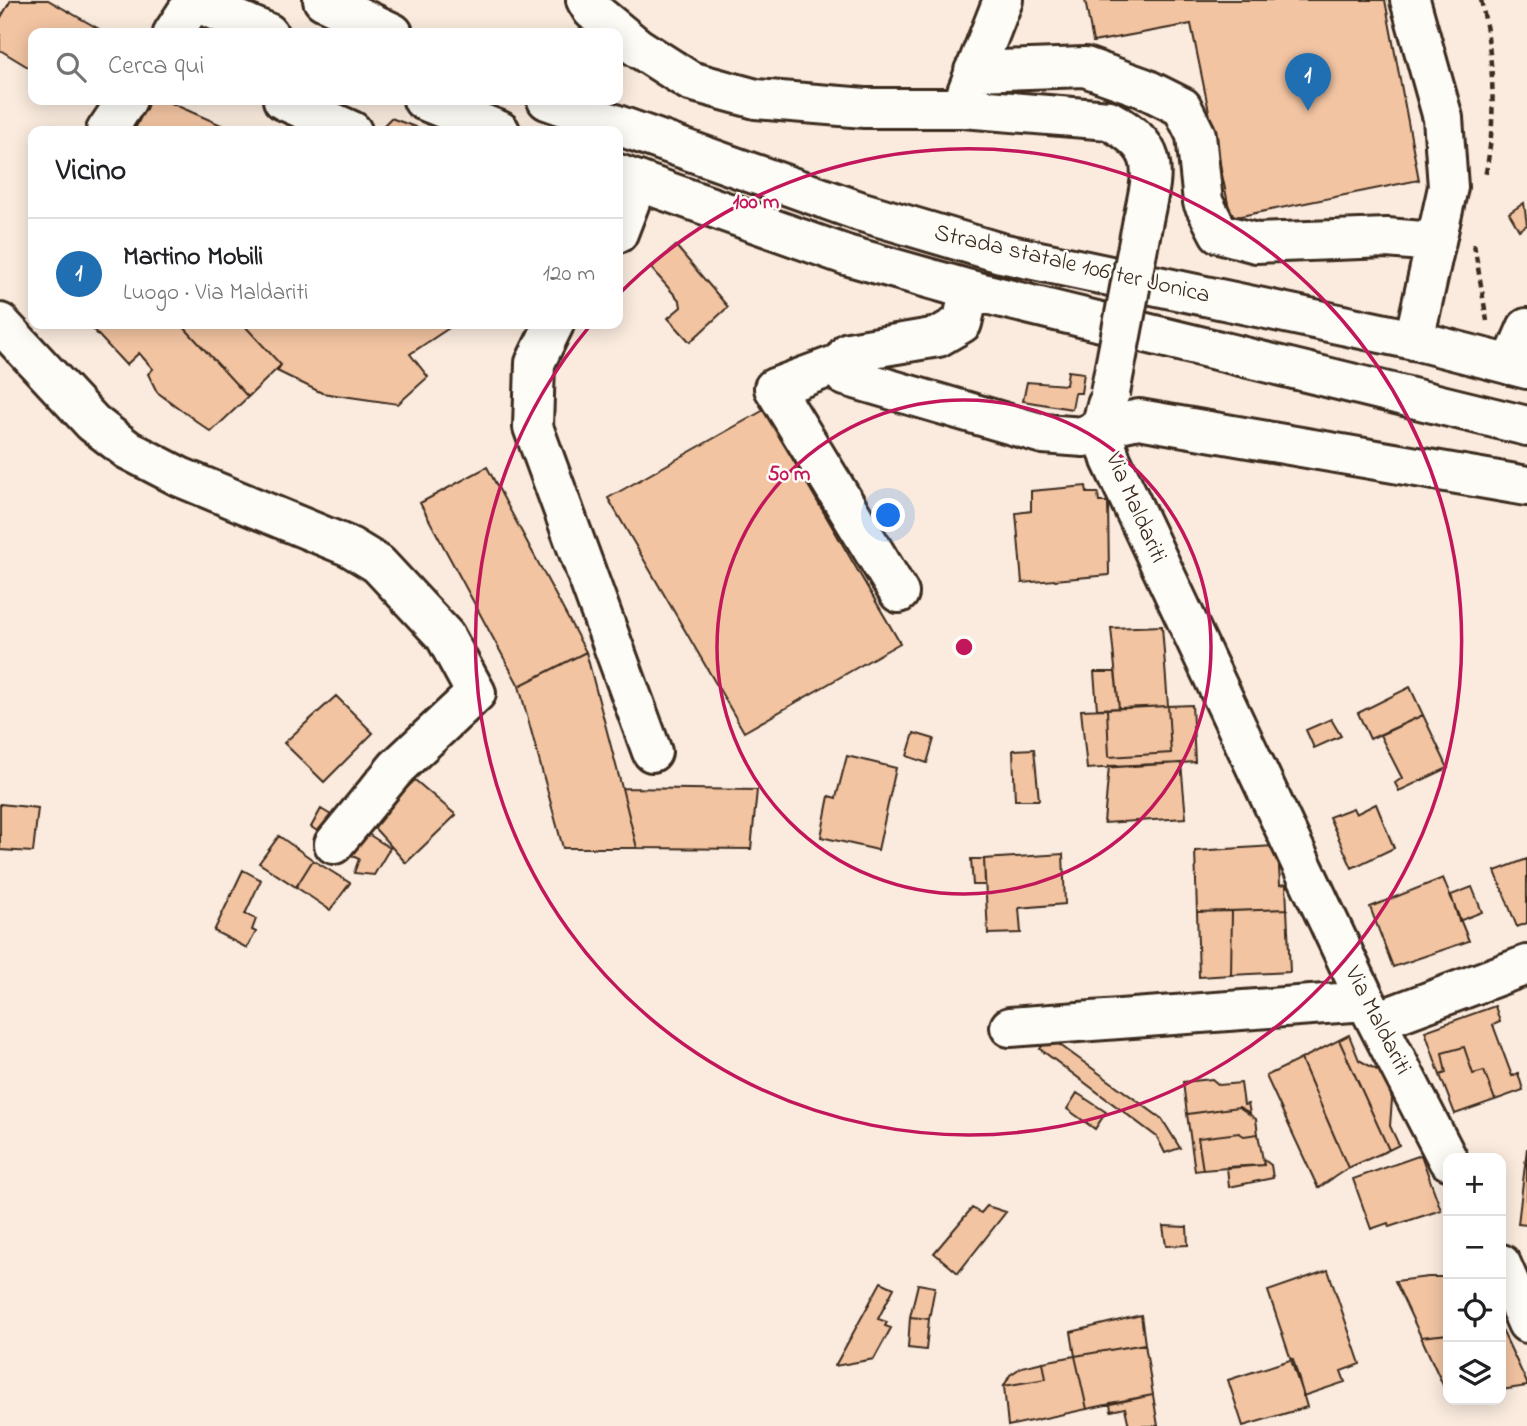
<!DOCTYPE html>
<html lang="it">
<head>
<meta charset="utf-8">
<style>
	:root { --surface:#fff; --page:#f2f2f2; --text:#202124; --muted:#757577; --line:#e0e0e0; --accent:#1f6fb2 }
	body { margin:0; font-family:"Indie Flower",sans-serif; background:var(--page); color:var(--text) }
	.controls { position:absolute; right:21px; bottom:21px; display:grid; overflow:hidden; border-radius:14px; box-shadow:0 4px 18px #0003 }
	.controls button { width:63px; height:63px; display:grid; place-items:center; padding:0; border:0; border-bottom:2px solid var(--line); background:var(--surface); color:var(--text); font:35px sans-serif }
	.you { position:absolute; left:889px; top:516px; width:24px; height:24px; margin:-18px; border:5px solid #fff; border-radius:50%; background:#1a73e8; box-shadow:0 0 0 10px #1a73e833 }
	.badge { display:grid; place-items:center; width:46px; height:46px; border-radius:50%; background:var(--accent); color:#fff; font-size:23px; font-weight:700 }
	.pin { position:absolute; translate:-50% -58px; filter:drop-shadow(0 2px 4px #0008) }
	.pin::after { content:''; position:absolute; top:37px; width:24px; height:21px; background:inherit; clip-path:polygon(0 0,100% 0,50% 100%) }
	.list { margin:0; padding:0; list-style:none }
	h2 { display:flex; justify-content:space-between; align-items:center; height:91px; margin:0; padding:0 28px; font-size:30px }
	h2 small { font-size:23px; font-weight:400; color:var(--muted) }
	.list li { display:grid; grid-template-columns:46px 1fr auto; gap:21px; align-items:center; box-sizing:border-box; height:112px; padding:0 28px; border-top:2px solid var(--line) }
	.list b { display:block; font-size:26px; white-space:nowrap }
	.list p { margin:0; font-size:23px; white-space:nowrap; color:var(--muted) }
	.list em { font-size:23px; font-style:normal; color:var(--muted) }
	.icon { flex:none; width:38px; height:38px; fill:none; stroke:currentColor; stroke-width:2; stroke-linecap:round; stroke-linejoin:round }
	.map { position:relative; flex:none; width:1527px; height:1426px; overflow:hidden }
	.search { position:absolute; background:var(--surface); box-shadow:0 4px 18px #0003; left:28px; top:28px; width:595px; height:77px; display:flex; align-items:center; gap:18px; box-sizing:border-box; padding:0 24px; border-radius:14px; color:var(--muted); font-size:26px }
	.panel { position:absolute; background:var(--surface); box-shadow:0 4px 18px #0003; left:28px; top:126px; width:595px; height:203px; border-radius:14px }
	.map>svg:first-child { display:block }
	.building { fill:#f2c4a2; stroke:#3b2a1e; stroke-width:2 }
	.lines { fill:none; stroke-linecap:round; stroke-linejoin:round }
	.minor-casing { stroke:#3b2a1e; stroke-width:44 }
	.major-casing { stroke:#3b2a1e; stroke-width:44 }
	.path { stroke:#3b2a1e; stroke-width:4.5; stroke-dasharray:7 5; stroke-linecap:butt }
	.minor { stroke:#fdfcf7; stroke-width:38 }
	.major { stroke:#fdfcf7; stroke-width:38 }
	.minor-bridge-casing { stroke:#3b2a1e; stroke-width:44; stroke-linecap:butt }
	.minor-bridge { stroke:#fdfcf7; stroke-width:38 }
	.ring { fill:none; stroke:#c2185b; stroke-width:3.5 }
	.labels { text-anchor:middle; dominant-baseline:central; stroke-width:5; stroke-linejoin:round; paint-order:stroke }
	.street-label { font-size:24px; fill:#3b2a1e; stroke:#fdfcf7 }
	.centre { fill:#c2185b; stroke:#fdfcf7; stroke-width:3.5 }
	.ring-label { font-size:21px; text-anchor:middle; font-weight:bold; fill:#c2185b; stroke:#fdfcf7; stroke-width:5; stroke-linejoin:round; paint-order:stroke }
</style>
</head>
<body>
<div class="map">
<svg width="1527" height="1426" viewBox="0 0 1527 1426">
	<rect width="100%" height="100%" fill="#faebde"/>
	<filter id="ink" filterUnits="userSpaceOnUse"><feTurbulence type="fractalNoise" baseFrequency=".0143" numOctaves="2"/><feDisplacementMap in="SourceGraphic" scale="14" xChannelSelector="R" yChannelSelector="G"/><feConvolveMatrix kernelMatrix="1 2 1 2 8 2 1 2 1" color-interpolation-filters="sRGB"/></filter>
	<g filter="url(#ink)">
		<path class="building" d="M11,0H48L106,33H33V70L0,50V19Z
			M1085,0H1385L1419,180L1231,218L1191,24L1093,42Z
			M149,100H164L235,131H134Z
			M391,118L426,131H378Z
			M1524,203L1527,225L1519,230L1509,213Z
			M676,246L728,307L690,342L668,318L681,307L680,301L651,268Z
			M88,324H181L248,397L211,432L157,392L148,374L153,369L139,353L126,365Z
			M181,324H243L281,365L248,397Z
			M243,324H455L410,354L428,377L398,404L322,393L277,371L281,365Z
			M1068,371L1084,373L1081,393H1075L1072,409L1023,401L1027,382L1066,385Z
			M764,410L900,643L744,732L608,498Z
			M487,467L586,652L519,686L420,503Z
			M1086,486L1087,493H1098L1099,502H1108L1109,575L1022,583L1016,513L1031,511V491Z
			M1162,626L1168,706L1119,708L1111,628Z
			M586,652L622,788L637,848H563L519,686Z
			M1094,672H1115L1119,708L1097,709Z
			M1410,687L1423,715L1370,739L1358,713Z
			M336,696L373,733L324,782L284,743Z
			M1192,705L1195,762L1087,769L1081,710L1107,709L1109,757L1171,753L1168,706Z
			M1168,706L1171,753L1109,757L1107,709Z
			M1423,715L1448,768L1399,791L1395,783L1402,778L1380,735Z
			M1331,719L1341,736L1314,748L1306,730Z
			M914,733L934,739L927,763L907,756Z
			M1034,749L1039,800H1015L1013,750Z
			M847,756L896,768L878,850L821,837L829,796L836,798Z
			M1181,763L1186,818L1104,823L1109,766Z
			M415,780L456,815L406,863L370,823Z
			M622,788L757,790L751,849L637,848Z
			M0,804L38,808L33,852L0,850Z
			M1376,804L1394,848L1352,868L1329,817L1353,808L1356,814Z
			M321,809L341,821L330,839L311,827Z
			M357,827L390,848L374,875L354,873L359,859L342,851Z
			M279,836L313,860L296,887L259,863Z
			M1274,846L1278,850L1280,885L1286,884L1287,909L1197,912L1195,851Z
			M1063,854L1065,904L1019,908L1021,933L988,934L984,859Z
			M971,859H984L985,885H973Z
			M1527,859V923L1517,927L1495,871Z
			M313,860L350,883L330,910L296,887Z
			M243,870L261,880L245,914L256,919L252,930L256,932L247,948L214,931Z
			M1443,878L1469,941L1393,967L1370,907Z
			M1472,887L1482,912L1459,921L1451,895Z
			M1287,909L1290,972L1231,975L1232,911Z
			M1232,911L1231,975L1199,977L1197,912Z
			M1495,1006L1500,1022L1493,1025L1512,1076L1518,1073L1523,1090L1495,1100L1484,1071L1473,1074L1464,1047L1442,1053L1446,1073L1440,1075L1425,1031Z
			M1349,1035L1359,1060L1379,1071L1388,1084L1392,1099L1390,1126L1399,1145L1389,1150L1339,1040Z
			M1049,1037L1162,1119L1180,1148L1165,1153L1157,1137L1040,1049Z
			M1339,1040L1389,1150L1348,1168L1301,1059Z
			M1464,1047L1473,1074L1484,1071L1495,1100L1455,1114L1440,1075L1446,1073L1442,1053Z
			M1301,1059L1348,1168L1318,1188L1266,1076Z
			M1212,1079L1219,1085L1241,1083L1244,1105L1248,1104L1250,1113L1239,1107L1187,1114L1183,1082Z
			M1077,1093L1106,1112L1095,1129L1067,1109Z
			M1239,1107L1256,1119L1258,1134L1244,1136L1239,1133L1198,1138L1203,1170L1195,1171L1187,1114Z
			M1239,1133L1244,1136L1258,1134L1264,1165L1203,1170L1198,1138Z
			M1527,1148V1225L1518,1224Z
			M1421,1155L1441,1210L1389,1227L1388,1223L1371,1229L1353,1179Z
			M1263,1159L1271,1165L1273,1178L1229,1187L1227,1167L1264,1165Z
			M987,1206L1006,1212L958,1273L934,1253L972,1208L981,1213Z
			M1163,1226L1187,1227L1188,1245L1166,1246Z
			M1328,1270L1360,1364L1341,1371L1345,1382L1303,1396L1268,1291Z
			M1428,1277H1448V1334L1421,1337L1395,1281Z
			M881,1282L894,1288L878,1319L887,1322L885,1326L891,1328L874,1359L835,1366Z
			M918,1284L935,1287L929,1319L910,1317Z
			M1141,1315L1145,1344L1075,1356L1071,1332Z
			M910,1317L929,1319L926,1350L908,1348Z
			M1501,1328L1527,1383V1386L1501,1390Z
			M1448,1334V1396L1421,1337Z
			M1145,1344L1153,1395L1087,1409L1075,1356Z
			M1075,1356L1087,1409L1008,1426L1004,1386L1046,1379L1043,1362Z
			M1293,1359L1307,1407L1243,1426L1228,1380Z
			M1043,1362L1046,1379L1004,1386L1010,1375L1022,1367Z
			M1153,1395L1158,1426H1129L1125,1408L1111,1411L1110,1403Z"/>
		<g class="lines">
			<defs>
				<path id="minor" d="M586,0L592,10L637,47L690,81L756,99L865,108H963L1109,120C1161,149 1154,168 1143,220
					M1410,0L1443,118L1448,187L1414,340
					M173,33L194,1
					M974,71L1085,67L1144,88L1182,107L1196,135L1203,202L1219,233L1256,243L1387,238L1434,242
					M967,92L1003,0
					M283,100L352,131
					M106,131L127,100
					M618,233L638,181
					M970,290L962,323L938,337L849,352L841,363L845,376L1043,434L1084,437L1101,427L1139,419L1527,486
					M0,323L93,423L128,450L180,477L350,547L378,564L445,636L476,693L397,767L334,844
					M554,324L535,363L533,427L652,752
					M841,363L774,388L899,593
					M1511,365L1527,328
					M1107,405L1101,427L1111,460L1366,1001L1448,1160
					M1377,1021L1527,965
					M1010,1027L1366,1001
					M1501,1264L1527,1323"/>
				<path id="major" d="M191,0L268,33
					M323,0L393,33
					M423,100L500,131
					M547,100L859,211L1001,253L1414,340L1527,369
					M618,174L846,255L970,290L1527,426"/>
			</defs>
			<use href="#minor" class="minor-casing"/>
			<use href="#major" class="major-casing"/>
			<path class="path" d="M1481,0C1494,57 1497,119 1485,177
				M1474,244L1487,321"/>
			<use href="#minor" class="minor"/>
			<use href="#major" class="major"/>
			<defs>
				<path id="minor-bridge" d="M1110,393L1143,220"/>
			</defs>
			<use href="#minor-bridge" class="minor-bridge-casing"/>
			<use href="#minor-bridge" class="minor-bridge"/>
		</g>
	</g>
	<g class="ring">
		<circle cx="964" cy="647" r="247"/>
		<path d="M618 295A493 493 0 1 1 589 327"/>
	</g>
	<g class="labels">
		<g class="street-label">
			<text transform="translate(1072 265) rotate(13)">Strada statale 106 ter Jonica</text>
			<text transform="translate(1135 508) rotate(66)">Via Maldariti</text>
			<text transform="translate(1377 1021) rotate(63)">Via Maldariti</text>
		</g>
	</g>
	<circle cx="964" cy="647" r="10" class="centre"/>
	<g class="ring-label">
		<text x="756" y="208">100 m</text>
		<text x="789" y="480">50 m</text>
	</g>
</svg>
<div class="controls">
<button>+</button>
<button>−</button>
<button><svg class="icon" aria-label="locate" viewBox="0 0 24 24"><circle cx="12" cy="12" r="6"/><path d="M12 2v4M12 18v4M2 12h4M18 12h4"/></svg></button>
<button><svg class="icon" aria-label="layers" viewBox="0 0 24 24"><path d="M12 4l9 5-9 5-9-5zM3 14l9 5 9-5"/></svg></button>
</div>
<div class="you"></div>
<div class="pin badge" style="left:1308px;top:111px">1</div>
<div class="search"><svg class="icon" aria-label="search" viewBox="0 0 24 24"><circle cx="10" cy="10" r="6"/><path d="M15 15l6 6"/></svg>Cerca qui</div>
<section class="panel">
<h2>Vicino<small></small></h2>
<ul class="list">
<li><span class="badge">1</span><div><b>Martino Mobili</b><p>Luogo · Via Maldariti</p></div><em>120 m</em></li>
</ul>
</section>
</div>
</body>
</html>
